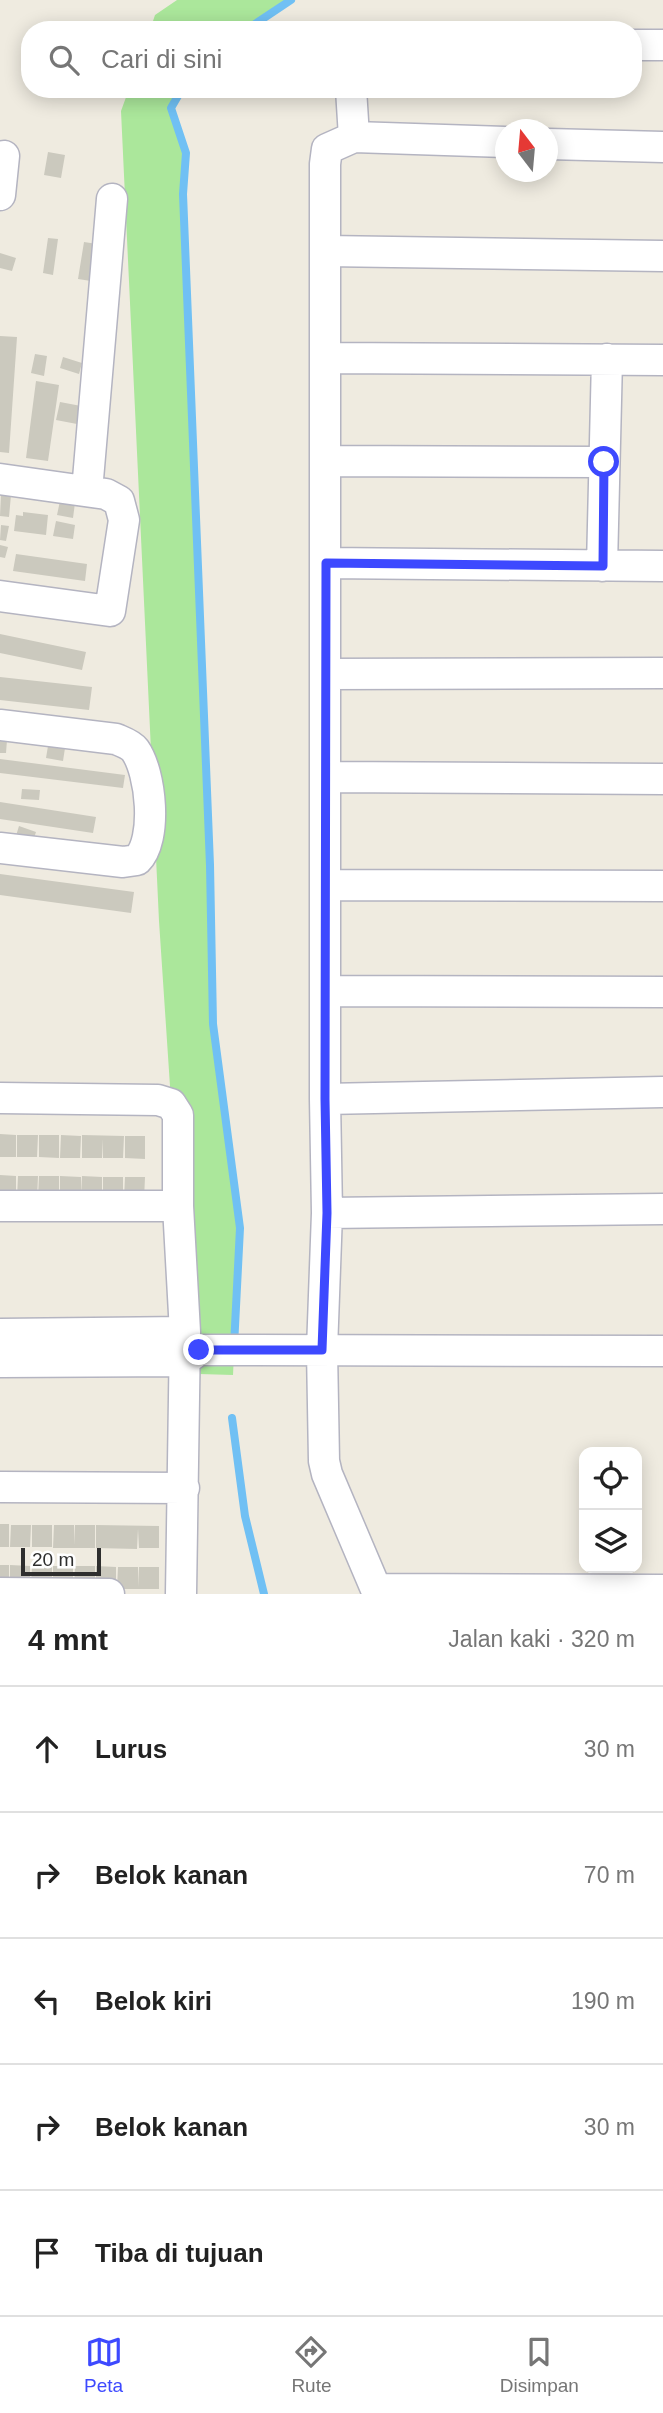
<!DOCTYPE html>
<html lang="id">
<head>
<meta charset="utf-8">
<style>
	:root { --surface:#fff; --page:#f6f6f6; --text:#222; --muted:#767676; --line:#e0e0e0; --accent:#3d49ff }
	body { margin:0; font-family:Arial,sans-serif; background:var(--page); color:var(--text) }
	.controls { position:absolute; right:21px; bottom:21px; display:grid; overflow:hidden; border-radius:14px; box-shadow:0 4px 18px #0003 }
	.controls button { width:63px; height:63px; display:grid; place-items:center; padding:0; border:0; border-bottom:2px solid var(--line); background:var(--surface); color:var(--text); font:35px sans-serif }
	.compass { position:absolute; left:495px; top:119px; width:63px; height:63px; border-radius:50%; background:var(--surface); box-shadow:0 4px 18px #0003; rotate:344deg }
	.scale { position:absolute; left:21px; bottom:18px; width:80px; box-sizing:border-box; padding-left:7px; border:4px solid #2e2e2e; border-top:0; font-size:19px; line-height:24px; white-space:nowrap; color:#2e2e2e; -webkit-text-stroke:5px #fff; paint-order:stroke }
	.stop { position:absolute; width:21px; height:21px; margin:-16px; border:5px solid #3d49ff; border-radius:50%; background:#fff }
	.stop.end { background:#3d49ff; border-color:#fff; box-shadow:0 2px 7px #0008 }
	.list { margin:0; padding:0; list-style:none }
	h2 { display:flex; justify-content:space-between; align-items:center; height:91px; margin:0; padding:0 28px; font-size:30px }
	h2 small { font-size:23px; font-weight:400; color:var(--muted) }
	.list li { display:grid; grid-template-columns:46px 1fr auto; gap:21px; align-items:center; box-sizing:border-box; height:126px; padding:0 28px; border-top:2px solid var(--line) }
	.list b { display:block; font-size:26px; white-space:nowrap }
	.list em { font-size:23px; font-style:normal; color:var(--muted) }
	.icon { flex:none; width:38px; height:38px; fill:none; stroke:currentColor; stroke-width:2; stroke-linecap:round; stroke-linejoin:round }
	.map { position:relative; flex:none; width:663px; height:1594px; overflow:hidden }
	.search { position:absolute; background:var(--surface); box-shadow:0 4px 18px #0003; left:21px; right:21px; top:21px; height:77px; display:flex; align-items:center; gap:18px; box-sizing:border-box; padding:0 24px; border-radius:28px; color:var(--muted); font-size:26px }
	.sheet { height:721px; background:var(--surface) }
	nav { display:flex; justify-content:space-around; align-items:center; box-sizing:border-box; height:98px; border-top:2px solid var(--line); background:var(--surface); font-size:19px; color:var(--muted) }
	nav a { display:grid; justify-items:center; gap:4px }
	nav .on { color:var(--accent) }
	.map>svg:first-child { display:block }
	.green { fill:#abe79b }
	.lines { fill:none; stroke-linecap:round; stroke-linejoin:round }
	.stream { stroke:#70c0f4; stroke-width:8 }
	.building { fill:#cbc9be }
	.minor-casing { stroke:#b4b4c1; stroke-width:33 }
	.minor { stroke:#fff; stroke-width:30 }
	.route { stroke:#3d49ff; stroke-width:9 }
</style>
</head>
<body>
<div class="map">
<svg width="663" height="1594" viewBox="0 0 663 1594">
	<rect width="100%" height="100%" fill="#efebe0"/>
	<path class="green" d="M177,0H291L246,30H150L155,15Z
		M129,89H182L172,108L186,153L183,194L210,865L213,1024L240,1228L233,1375L199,1374L178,1206L159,921L121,111Z"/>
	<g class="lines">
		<path class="stream" d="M246,30L291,0
			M182,89L171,108L186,153L183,194L210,865L213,1024L240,1228L234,1346
			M232,1418L245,1516L264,1594"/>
	</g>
	<path class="building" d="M48,152L65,155L61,178L44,175Z
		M48,238L58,239L53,275L43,273Z
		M84,242L97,244L91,281L78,279Z
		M0,253L16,258L12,271L0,268Z
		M0,336L17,337L9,453L0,452Z
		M35,354L47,356L44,376L31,373Z
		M63,357L82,363L79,374L60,368Z
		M36,381L59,385L48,461L26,458Z
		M60,402L81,406L77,424L56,420Z
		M1,494L11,495L9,517L0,516Z
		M60,501L75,503L73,518L57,515Z
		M23,512L48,515L46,535L14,531L16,515L23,516Z
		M56,521L75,525L73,539L53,536Z
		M1,525L9,526L6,541L0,540Z
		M0,545L8,547L5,558L0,557Z
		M16,554L87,564L85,581L13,571Z
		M0,634L86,652L82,670L0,653Z
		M0,677L92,687L89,710L0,700Z
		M0,739L7,740L6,753H0Z
		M48,746L65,748L63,761L46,758Z
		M0,759L125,775L123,788L0,773Z
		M22,789L40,790L39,800L21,799Z
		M0,802L96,817L93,833L0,819Z
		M19,826L36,832L32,844L15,839Z
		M0,874L134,892L131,913L0,895Z
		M0,1134L16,1135V1157H0Z
		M17,1135H38L37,1157H17Z
		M39,1135H59V1158L39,1157Z
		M61,1135L81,1136L80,1158H60Z
		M82,1135L124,1136L123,1158H103V1139L102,1158H82Z
		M125,1136H145V1159L125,1158Z
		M0,1175L16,1176V1198H0Z
		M18,1176H38L37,1198H17Z
		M39,1176H59V1199L38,1198Z
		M60,1176L81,1177V1196L82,1176L102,1177V1199H60Z
		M103,1177H123V1199H103Z
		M125,1177H145L144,1200L124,1199Z
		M0,1524H9V1547H0Z
		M11,1525H31L30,1547H10Z
		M32,1525H52V1547H32Z
		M54,1525H74V1545L75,1525H95V1548H53Z
		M96,1525L159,1526V1548H139L138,1529L137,1549L96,1548Z
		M0,1565H9V1588H0Z
		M10,1565L30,1566V1588H10Z
		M32,1566H52V1588H31Z
		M53,1566H73V1588L53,1589Z
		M75,1566H95V1589H74Z
		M96,1566L116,1567V1589H96Z
		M118,1567H138V1587L139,1567H159V1589H117Z"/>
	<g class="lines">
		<defs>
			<path id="minor" d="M633,45H663
				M354,137L505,142
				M548,144L663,147
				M0,195L4,156
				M326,251L663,256
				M326,358L663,360
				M326,461L604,462
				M0,479L106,494L119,501L124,520L110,611L0,596
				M87,491L112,199
				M326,563L663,566
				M602,566L607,359
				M326,674L663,673
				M0,725L116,739C123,742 130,744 135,750C151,772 158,840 137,860L123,862L0,848
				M327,777L663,779
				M326,885L663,886
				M326,991L663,992
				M0,1098L158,1100L171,1104L178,1115V1206L185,1332L181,1594
				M325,1099V164L327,149L354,137L351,89
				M0,1206H178
				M327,1213L663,1209
				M0,1334L185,1332
				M0,1362L184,1361L199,1350L663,1351
				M0,1487L184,1488
				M376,1589L663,1590
				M0,1593L109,1594
				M378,1594L327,1474L324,1461L322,1350L327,1213L325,1099L663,1092"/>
		</defs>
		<use href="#minor" class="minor-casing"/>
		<use href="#minor" class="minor"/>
	</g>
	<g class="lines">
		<path class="route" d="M199,1350H322L327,1213L325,1099L326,563L603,566L604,462"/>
	</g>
</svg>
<div class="controls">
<button><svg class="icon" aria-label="locate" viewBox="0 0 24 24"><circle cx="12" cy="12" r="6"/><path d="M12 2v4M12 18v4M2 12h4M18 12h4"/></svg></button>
<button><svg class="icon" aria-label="layers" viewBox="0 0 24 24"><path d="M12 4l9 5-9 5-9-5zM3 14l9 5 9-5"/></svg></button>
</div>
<svg class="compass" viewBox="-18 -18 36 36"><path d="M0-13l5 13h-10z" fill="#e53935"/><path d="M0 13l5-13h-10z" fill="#767676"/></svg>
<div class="scale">20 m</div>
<div class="stop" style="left:604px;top:462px"></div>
<div class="stop end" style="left:199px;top:1350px"></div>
<div class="search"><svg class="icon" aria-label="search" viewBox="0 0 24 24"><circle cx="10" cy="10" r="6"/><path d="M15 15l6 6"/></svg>Cari di sini</div>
</div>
<section class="sheet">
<h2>4 mnt<small>Jalan kaki · 320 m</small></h2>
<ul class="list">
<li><svg class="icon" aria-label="ahead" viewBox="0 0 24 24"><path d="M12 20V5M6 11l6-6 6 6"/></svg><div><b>Lurus</b></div><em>30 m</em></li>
<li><svg class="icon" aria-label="right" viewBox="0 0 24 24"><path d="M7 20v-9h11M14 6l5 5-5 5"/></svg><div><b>Belok kanan</b></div><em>70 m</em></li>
<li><svg class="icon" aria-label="left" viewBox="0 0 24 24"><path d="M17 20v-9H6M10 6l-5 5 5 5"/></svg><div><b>Belok kiri</b></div><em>190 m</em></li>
<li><svg class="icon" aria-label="right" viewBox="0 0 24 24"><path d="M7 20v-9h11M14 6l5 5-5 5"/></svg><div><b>Belok kanan</b></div><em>30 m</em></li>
<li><svg class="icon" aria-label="arrive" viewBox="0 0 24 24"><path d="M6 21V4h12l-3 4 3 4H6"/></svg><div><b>Tiba di tujuan</b></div></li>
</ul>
</section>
<nav>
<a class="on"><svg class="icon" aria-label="map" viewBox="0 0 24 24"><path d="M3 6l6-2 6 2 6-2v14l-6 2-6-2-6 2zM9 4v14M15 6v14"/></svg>Peta</a>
<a><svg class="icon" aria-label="directions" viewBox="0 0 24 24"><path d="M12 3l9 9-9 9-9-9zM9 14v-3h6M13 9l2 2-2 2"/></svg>Rute</a>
<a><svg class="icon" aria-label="saved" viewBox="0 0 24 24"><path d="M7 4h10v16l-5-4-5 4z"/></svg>Disimpan</a>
</nav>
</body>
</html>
